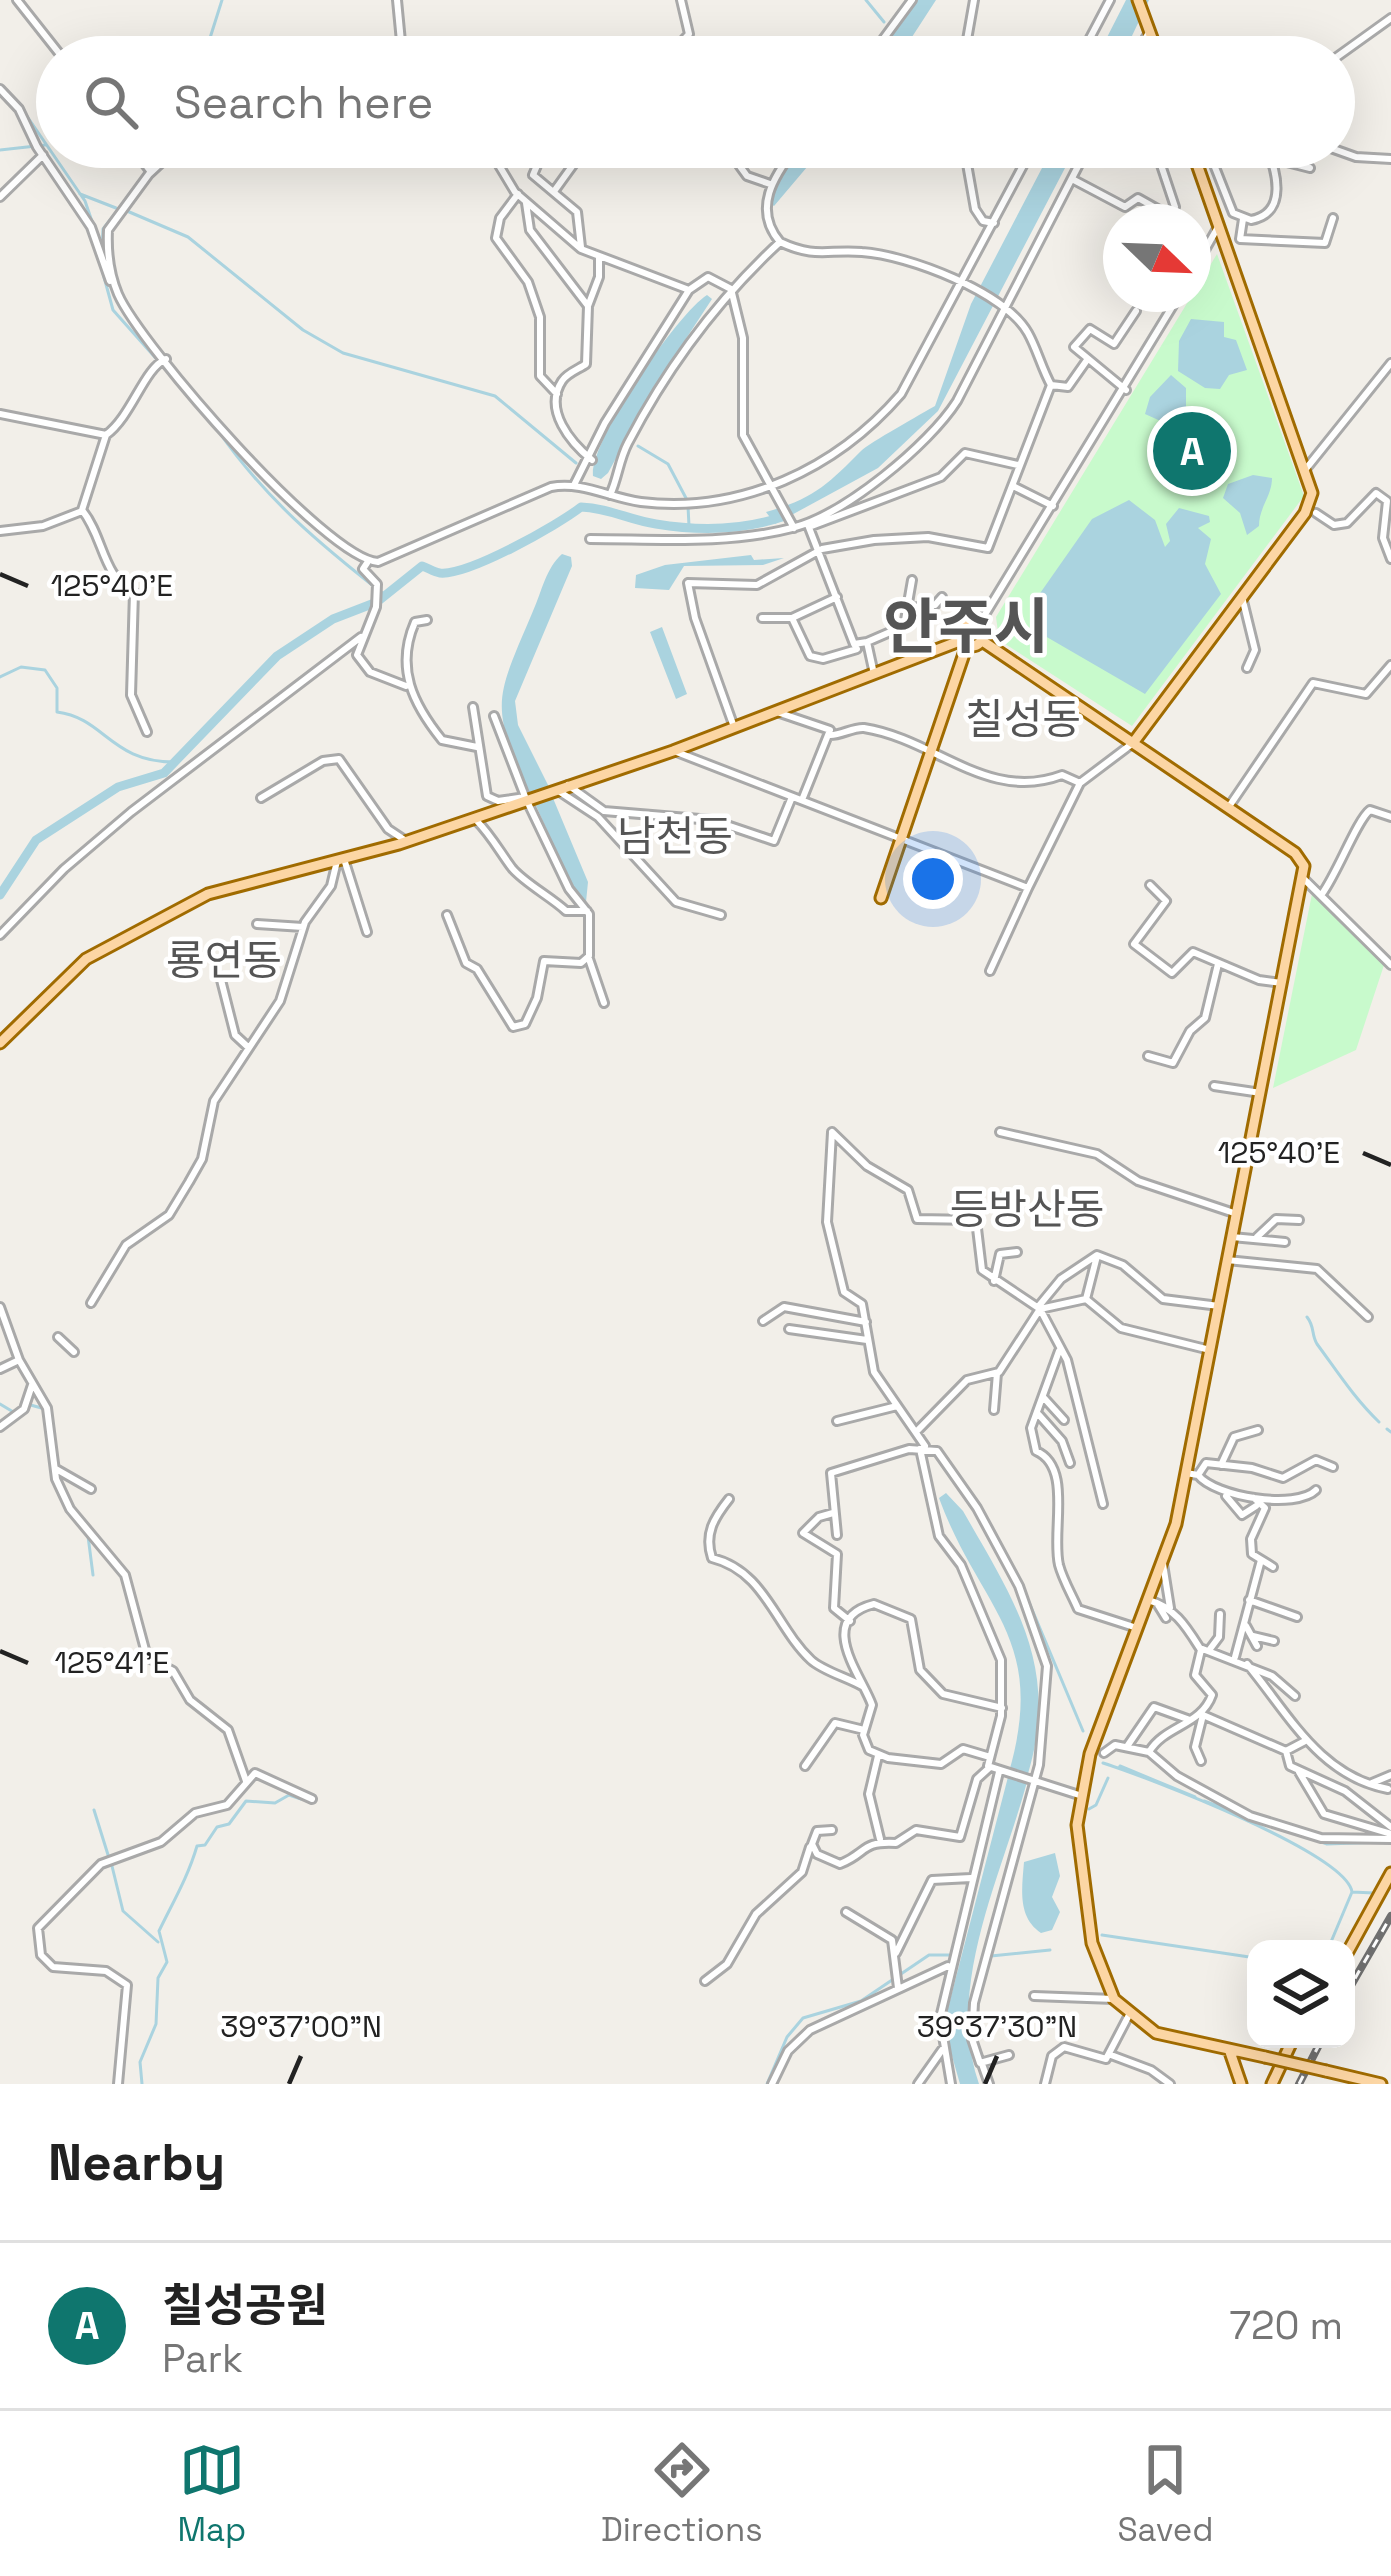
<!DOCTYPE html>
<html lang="en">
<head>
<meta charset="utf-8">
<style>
	:root { --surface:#fff; --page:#f2f2f2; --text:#222; --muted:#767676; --line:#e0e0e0; --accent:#0f766e }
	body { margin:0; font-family:"Space Grotesk","Noto Sans KR",sans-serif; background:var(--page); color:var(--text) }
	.controls { position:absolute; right:36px; bottom:36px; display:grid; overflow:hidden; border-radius:24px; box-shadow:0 12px 48px #0002 }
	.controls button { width:108px; height:108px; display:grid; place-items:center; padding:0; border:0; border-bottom:3px solid var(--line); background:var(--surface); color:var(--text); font:60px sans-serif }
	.compass { position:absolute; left:1103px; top:204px; width:108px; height:108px; border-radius:50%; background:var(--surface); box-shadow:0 12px 48px #0002; rotate:113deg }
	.you { position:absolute; left:933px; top:879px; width:42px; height:42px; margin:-30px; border:9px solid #fff; border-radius:50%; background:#1a73e8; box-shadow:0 0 0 18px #1a73e833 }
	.badge { display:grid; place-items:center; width:78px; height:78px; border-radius:50%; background:var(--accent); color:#fff; font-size:39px; font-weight:700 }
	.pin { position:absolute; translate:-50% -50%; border:6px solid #fff; box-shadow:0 3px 12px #0006 }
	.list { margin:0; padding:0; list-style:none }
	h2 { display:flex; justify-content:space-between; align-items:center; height:156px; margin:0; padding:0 48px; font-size:51px }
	h2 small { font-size:39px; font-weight:400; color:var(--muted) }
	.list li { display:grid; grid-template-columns:78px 1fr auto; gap:36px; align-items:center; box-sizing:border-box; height:168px; padding:0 48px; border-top:3px solid var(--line) }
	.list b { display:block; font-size:45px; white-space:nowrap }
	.list p { margin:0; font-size:39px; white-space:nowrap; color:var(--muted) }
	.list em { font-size:39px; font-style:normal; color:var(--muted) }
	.icon { flex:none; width:66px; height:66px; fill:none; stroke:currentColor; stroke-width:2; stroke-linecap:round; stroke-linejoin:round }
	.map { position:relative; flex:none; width:1391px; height:2084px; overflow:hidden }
	.search { position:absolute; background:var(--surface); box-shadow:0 12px 48px #0002; left:36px; right:36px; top:36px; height:132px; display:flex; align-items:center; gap:30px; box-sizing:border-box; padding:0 42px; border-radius:66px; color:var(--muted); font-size:45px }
	.sheet { height:324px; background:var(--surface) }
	nav { display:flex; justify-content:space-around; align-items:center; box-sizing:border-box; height:168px; border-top:3px solid var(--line); background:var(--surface); font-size:33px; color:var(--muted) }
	nav a { display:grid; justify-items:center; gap:6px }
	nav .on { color:var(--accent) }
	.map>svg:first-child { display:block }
	.park { fill:#c8facc }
	.water { fill:#aad3df }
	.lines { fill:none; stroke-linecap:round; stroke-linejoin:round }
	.stream { stroke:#aad3df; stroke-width:3 }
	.river { stroke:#aad3df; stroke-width:9 }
	.minor-casing { stroke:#a9a9a9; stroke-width:12 }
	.major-casing { stroke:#a06b00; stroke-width:15 }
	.minor { stroke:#fff; stroke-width:6 }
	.major { stroke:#fcd6a4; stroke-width:9 }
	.rail-casing { stroke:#707070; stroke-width:8 }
	.rail { stroke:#fff; stroke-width:3; stroke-dasharray:9; stroke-linecap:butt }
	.major-bridge-casing { stroke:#a06b00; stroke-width:15; stroke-linecap:butt }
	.major-bridge { stroke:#fcd6a4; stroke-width:9 }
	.ticks { fill:none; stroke:#222; stroke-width:4.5 }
	.labels { text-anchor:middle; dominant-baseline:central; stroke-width:9; stroke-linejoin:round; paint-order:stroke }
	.quarter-label { font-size:42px; fill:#555; stroke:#fff }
	.town-label { font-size:60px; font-weight:bold; fill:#555; stroke:#fff }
	.ticks-label { font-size:30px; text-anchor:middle; fill:#222; stroke:#fff; stroke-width:9; stroke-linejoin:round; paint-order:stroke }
</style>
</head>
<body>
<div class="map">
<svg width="1391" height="2084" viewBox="0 0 1391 2084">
	<rect width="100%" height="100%" fill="#f2efe9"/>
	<path class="park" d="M1217,254L1304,496L1132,726L999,640L996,617Z
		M1313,889L1385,962L1356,1050L1273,1088Z"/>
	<path class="water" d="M917,0H936L899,57H875Z
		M1126,0H1149L1122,57H1097Z
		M803,147H824L774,206L769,202L774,184Z
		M1053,147H1076L938,411L878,468L775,524L766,512C814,499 829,483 861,451C869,443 923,413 935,406L971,304Z
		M707,295L712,299L655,386L608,473L601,479L593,476C589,442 677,314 707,295Z
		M1191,319L1224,322V337L1236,340L1247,370L1229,375L1220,389L1205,388L1178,371L1179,341Z
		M1171,375L1186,388V411L1174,427L1145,414L1150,397Z
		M1253,475L1272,478C1272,496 1259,507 1259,526L1247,535L1240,513L1223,498L1228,484Z
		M1129,500L1155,520L1165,547L1170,541L1166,524L1179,508L1209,516L1210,522L1198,528L1211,539L1205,564L1221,594L1145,694L1045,636L1036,599L1092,519Z
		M562,554L571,557L572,566L515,701L518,725L549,787L530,795C489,703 495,701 533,611C542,591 546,568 562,554Z
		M751,555L754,560L784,558L763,565L684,566L669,590L635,588L636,575L665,565Z
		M662,627L687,694L676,699L650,632Z
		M550,791L588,882L586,902L571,884L533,799Z
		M946,1493L963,1511C1015,1602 1061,1668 1027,1777L1009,1772C1048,1636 980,1610 939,1498Z
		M1008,1777L1027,1782C1001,1878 945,1986 979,2084H960L948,2042V2008Z
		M1055,1853L1060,1876L1052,1897L1060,1912L1052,1930L1041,1933C1017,1917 1022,1888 1024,1862Z"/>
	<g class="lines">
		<path class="stream" d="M866,0L884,22
			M204,57L222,0
			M22,109L85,201L96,233
			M0,150L45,145
			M152,166L172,147
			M80,194L116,208
			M127,211L188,237L303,330L343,353L495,396L576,463
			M102,250L103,229L136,187
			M98,255L113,310L184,390
			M217,429C264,498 322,546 386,596
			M638,446L668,464L687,500
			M688,506L689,526
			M0,677L21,667L45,670L57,688V712C105,718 111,763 176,762
			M1307,1317C1315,1327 1311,1334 1317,1344C1337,1371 1354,1398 1379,1422
			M0,1404L15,1413
			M27,1404L45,1409
			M46,1424L54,1479
			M1387,1429L1391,1432
			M943,1455L968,1491
			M88,1536L93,1575
			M1023,1588L1083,1731
			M1103,1763C1147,1777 1346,1853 1352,1892L1374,1893
			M1120,1766L1195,1797
			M1204,1801L1273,1826
			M1089,1809L1096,1805L1108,1778
			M94,1810L109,1858
			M1294,1832L1327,1844L1383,1842
			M111,1862L123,1911L158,1942
			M1102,1935L1256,1958
			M1328,1949L1352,1892
			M991,1956L1050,1950
			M142,2084L140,2062L156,2024L158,1978L167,1962L159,1931C173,1902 188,1877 197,1846L205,1845L217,1827L229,1824L246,1801L275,1803L289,1795L301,1799
			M767,2084L787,2037L803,2018L861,2001L929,1955H949"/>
		<path class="river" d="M0,895L36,840L118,787L164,773L277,656L333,619L377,602L422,566C428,568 434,572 440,573C468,576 558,525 581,507C609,508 629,520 656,524C698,531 743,530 782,517"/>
		<defs>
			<path id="minor" d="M17,0L62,57
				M397,0L402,52L408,57
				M686,39L692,57
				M668,57L689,34L681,0
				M870,57L912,0
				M964,57L974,0
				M1044,57L1087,44
				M1080,57L1110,0
				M1134,57L1148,34
				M1334,59L1391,18
				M0,89L19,109L37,147L91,227L110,281
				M132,147L151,172
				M178,147L149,174L108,230C107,251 110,275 118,294C140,345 326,559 378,562L551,487C582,481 610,498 641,502C741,514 836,469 901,394L1033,147
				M488,147L515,192L581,249L689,290L708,277L731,289L743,338V435L794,528
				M560,147L541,156L533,175L577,212L581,247
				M726,147L747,176L770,184
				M964,147L975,209L983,221L994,223
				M1155,147L1175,207L1166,222
				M1207,147L1233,213L1251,220C1289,213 1276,169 1266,147
				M1328,147L1356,157L1391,159
				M1275,159L1310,168
				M1072,179L1125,207L1138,198L1170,216
				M555,190L586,147
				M518,194L500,218L496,238L528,282L540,317V376L557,394
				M0,197L43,155
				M526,203L530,230L588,306L599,277V256
				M1243,219L1240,239L1325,243L1333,218
				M780,242C752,209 774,176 796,147
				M1193,271L1218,227
				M588,306L586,364C579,369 567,373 562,381C543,410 571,443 592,460
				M1126,390L1074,347L1090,329L1114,344L1136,311
				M0,414L106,435C132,416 144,368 166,359
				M106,435L82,510C104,537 102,577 134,592L131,695L147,732
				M1305,470L1391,363
				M574,485L605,423L689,290
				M1013,486L1053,506
				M610,495C618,478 619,460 628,443C667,368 718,299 780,242C816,259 828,249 862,252C908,255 1005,292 1028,333C1037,349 1042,369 1051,385
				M1316,513L1334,525L1347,523L1376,493L1387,501L1383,538L1391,559
				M808,525L854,644L867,642L874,674
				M809,527L941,477L965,453L1018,465
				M0,531L43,526L82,511
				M590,539C656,539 727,545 792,528C844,515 929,445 957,401L1088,147
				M367,563L363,569L377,584L376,607L357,655L370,672L406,686
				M1242,597L1255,650L1247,668
				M911,608L935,605L942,597
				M762,618H792L837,597
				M792,618L810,656L823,659L857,649L854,644
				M427,620L415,622C395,668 413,704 442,740L477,747
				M978,626L1180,294
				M867,642L904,626L912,580
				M473,707L487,796L498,801L525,797
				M777,712L830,730L802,800
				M734,727L695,618L688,583L757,585L822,549L874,540L928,537L988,548L1051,385L1068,387L1087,360
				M674,751L1028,888L1080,783L1062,775C988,803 935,739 864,728C853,727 840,736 829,735
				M1080,783L1133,743
				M568,785L604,811L712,820L774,841L792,797
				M557,790L598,817L676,902L721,915
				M261,798L323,761L339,759L388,829L406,841
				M1228,808L1313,683L1366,694L1391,665
				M476,820C491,835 500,852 512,868C523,882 551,897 566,911H587
				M344,859L367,932
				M1305,880L1391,965
				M1150,885L1166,901L1134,944L1172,973L1193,952L1259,980L1282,983
				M1322,894C1338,872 1357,820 1370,810L1391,817
				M447,915L466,963L477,969L513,1027L525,1024L537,998L544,961L581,963L589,956V914L569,889L526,799L494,716
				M257,924L303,927
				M0,935L64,869L131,812L361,637
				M589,959L604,1003
				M990,971L1028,888
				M220,976L235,1035L249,1048
				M1148,1056L1173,1063L1190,1031L1205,1018L1218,964
				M1214,1086L1261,1093
				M832,1132L867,1166L908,1190L917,1219L976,1220L982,1270L1040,1309L1086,1299
				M832,1132L827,1222L844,1292L862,1304L874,1372L925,1446
				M1000,1132L1097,1154L1138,1181L1237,1214
				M1232,1237L1285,1242
				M1257,1237L1276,1219L1299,1220
				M1227,1260L1317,1269L1368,1317
				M994,1281L1000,1254L1017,1252
				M1086,1299L1121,1328L1210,1350
				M1086,1299L1097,1256
				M91,1303L126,1245L169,1215L189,1182L202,1159L214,1101L280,1001L305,922L331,886L337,861
				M0,1307L19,1360L47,1408L56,1479L70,1509L125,1575L147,1657L173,1671L190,1700L228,1730L246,1781
				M1038,1307L1061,1279L1097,1255L1123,1265L1163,1299L1219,1306
				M1040,1309L1067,1360L1103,1504
				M763,1321L784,1307L866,1322
				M789,1329L867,1340
				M58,1337L74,1352
				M1059,1351L1031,1428L1036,1451C1073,1467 1051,1531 1059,1565C1063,1580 1072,1595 1078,1609L1137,1628
				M0,1369L19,1360
				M1044,1398L1064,1420
				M994,1410L997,1373
				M1039,1415L1062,1441L1070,1463
				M837,1421L897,1406
				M0,1427L24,1409L32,1385
				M917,1431L967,1380L999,1372L1040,1309
				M920,1449L939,1536L961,1565L1001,1660V1716L988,1766L1079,1795
				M1221,1465L1234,1437L1258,1430
				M56,1469L91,1489
				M1186,1473L1198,1475L1206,1463L1252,1468L1283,1478L1316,1460L1333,1467
				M1198,1475C1215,1497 1296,1510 1316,1490
				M1226,1496L1242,1515L1256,1506
				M1254,1498L1265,1508L1251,1539L1252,1554L1273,1567
				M729,1499C714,1518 704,1534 712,1558C765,1571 775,1626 811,1660C823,1671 846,1677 862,1686
				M833,1513L819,1517L803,1533L837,1554L834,1608L850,1621
				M837,1535L831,1473L909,1449L937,1451L977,1508L1019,1586L1047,1666L1039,1765L974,2003L972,2039L980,2063L1009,2055
				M1163,1564L1170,1608
				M1148,1600C1175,1607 1187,1628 1201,1650L1195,1675L1212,1695C1201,1726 1165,1725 1149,1752
				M1249,1600L1297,1617
				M1158,1605L1166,1618
				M1246,1626L1257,1646
				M1253,1636L1274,1641
				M1200,1648L1272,1676L1295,1696
				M1210,1649L1219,1637L1220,1614
				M1235,1657L1261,1560
				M1247,1664C1288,1713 1319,1776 1388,1789
				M1128,1745L1154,1707L1190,1720
				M1286,1751L1290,1766L1345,1791L1391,1827
				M1104,1753L1115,1745L1149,1752L1177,1776L1250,1816L1321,1838L1391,1839
				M878,1756L869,1794L880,1839
				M990,1757L963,1749L941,1764L888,1758L869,1750L863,1735L872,1705C862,1676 814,1619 874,1604L911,1619L920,1670L943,1694L1002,1708
				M1201,1761L1195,1747L1203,1715L1286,1751L1305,1741
				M805,1766L835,1723L864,1730
				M1299,1772L1324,1814L1391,1834
				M1372,1783L1391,1775
				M832,1830L817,1831L812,1844L817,1854L840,1864C868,1853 860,1841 896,1843L916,1830L960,1837L977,1779L989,1768
				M846,1912L892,1940L898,1988
				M896,1953L932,1880L971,1878
				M705,1981L727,1964L756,1914L802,1872L810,1847
				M1034,1996L1114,1999
				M1111,2055L1151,2070L1170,2084
				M982,2064L989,2084
				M118,2084L127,1985L106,1971L53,1967L41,1955L38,1928L101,1864L161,1842L195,1813L227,1805L255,1773L312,1799
				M772,2084L788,2051L810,2030L948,1966
				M918,2084L942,2050
				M951,2084L940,2018L999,1772
				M1045,2084L1052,2056L1064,2047L1106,2059L1129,2015"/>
			<path id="major" d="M1138,0L1159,57
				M961 635a11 11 0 1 1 22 0a11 11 0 1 1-22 0Z
				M981,640L1295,853L1304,866L1176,1524L1090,1754L1077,1825L1092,1943L1114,1999L1156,2033L1265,2057
				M1133,743L1305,513L1312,493L1191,147
				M881,898L967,645
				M0,1043L86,959L208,894L399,844L673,751L962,640
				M1346,1955L1391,1873
				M1229,2049L1241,2084
				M1326,2071L1381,2084
				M1272,2084L1293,2039"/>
		</defs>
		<use href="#minor" class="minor-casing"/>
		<use href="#major" class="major-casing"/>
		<use href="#minor" class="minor"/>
		<use href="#major" class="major"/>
		<defs>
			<path id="rail" d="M1346,1994L1391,1916
				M1299,2084L1322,2039"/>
		</defs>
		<use href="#rail" class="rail-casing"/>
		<use href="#rail" class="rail"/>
		<defs>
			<path id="major-bridge" d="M1265,2057L1326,2071"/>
		</defs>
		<use href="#major-bridge" class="major-bridge-casing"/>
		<use href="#major-bridge" class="major-bridge"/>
	</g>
	<path class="ticks" d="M0,574L28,586M1363,1153L1391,1165M0,1651L28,1663M289,2084L301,2056M985,2084L997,2056"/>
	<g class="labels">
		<g class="quarter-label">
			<text x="1023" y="719">칠성동</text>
			<text x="675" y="836">남천동</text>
			<text x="224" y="960">룡연동</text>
			<text x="1027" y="1209">등방산동</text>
		</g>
		<g class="town-label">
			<text x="966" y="627">안주시</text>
		</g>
	</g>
	<g class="ticks-label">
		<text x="112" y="596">125°40'E</text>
		<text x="1279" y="1163">125°40'E</text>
		<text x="112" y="1673">125°41'E</text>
		<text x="301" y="2037">39°37'00"N</text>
		<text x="997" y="2037">39°37'30"N</text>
	</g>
</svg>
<div class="controls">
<button><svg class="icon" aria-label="layers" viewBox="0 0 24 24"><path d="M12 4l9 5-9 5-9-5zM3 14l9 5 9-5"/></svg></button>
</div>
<svg class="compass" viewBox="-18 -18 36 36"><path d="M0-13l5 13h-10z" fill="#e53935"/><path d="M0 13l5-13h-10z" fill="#767676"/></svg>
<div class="you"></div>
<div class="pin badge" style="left:1192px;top:451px">A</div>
<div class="search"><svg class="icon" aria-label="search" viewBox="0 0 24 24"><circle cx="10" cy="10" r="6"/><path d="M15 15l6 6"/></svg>Search here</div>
</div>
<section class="sheet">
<h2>Nearby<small></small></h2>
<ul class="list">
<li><span class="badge">A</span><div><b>칠성공원</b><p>Park</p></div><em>720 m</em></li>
</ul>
</section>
<nav>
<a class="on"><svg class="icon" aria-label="map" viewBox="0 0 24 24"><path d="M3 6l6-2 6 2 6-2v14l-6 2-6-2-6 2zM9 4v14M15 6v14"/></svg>Map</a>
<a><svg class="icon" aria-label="directions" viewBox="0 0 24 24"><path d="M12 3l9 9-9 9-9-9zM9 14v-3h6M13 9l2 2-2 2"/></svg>Directions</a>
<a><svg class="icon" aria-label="saved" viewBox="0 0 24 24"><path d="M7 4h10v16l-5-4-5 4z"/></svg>Saved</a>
</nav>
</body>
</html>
